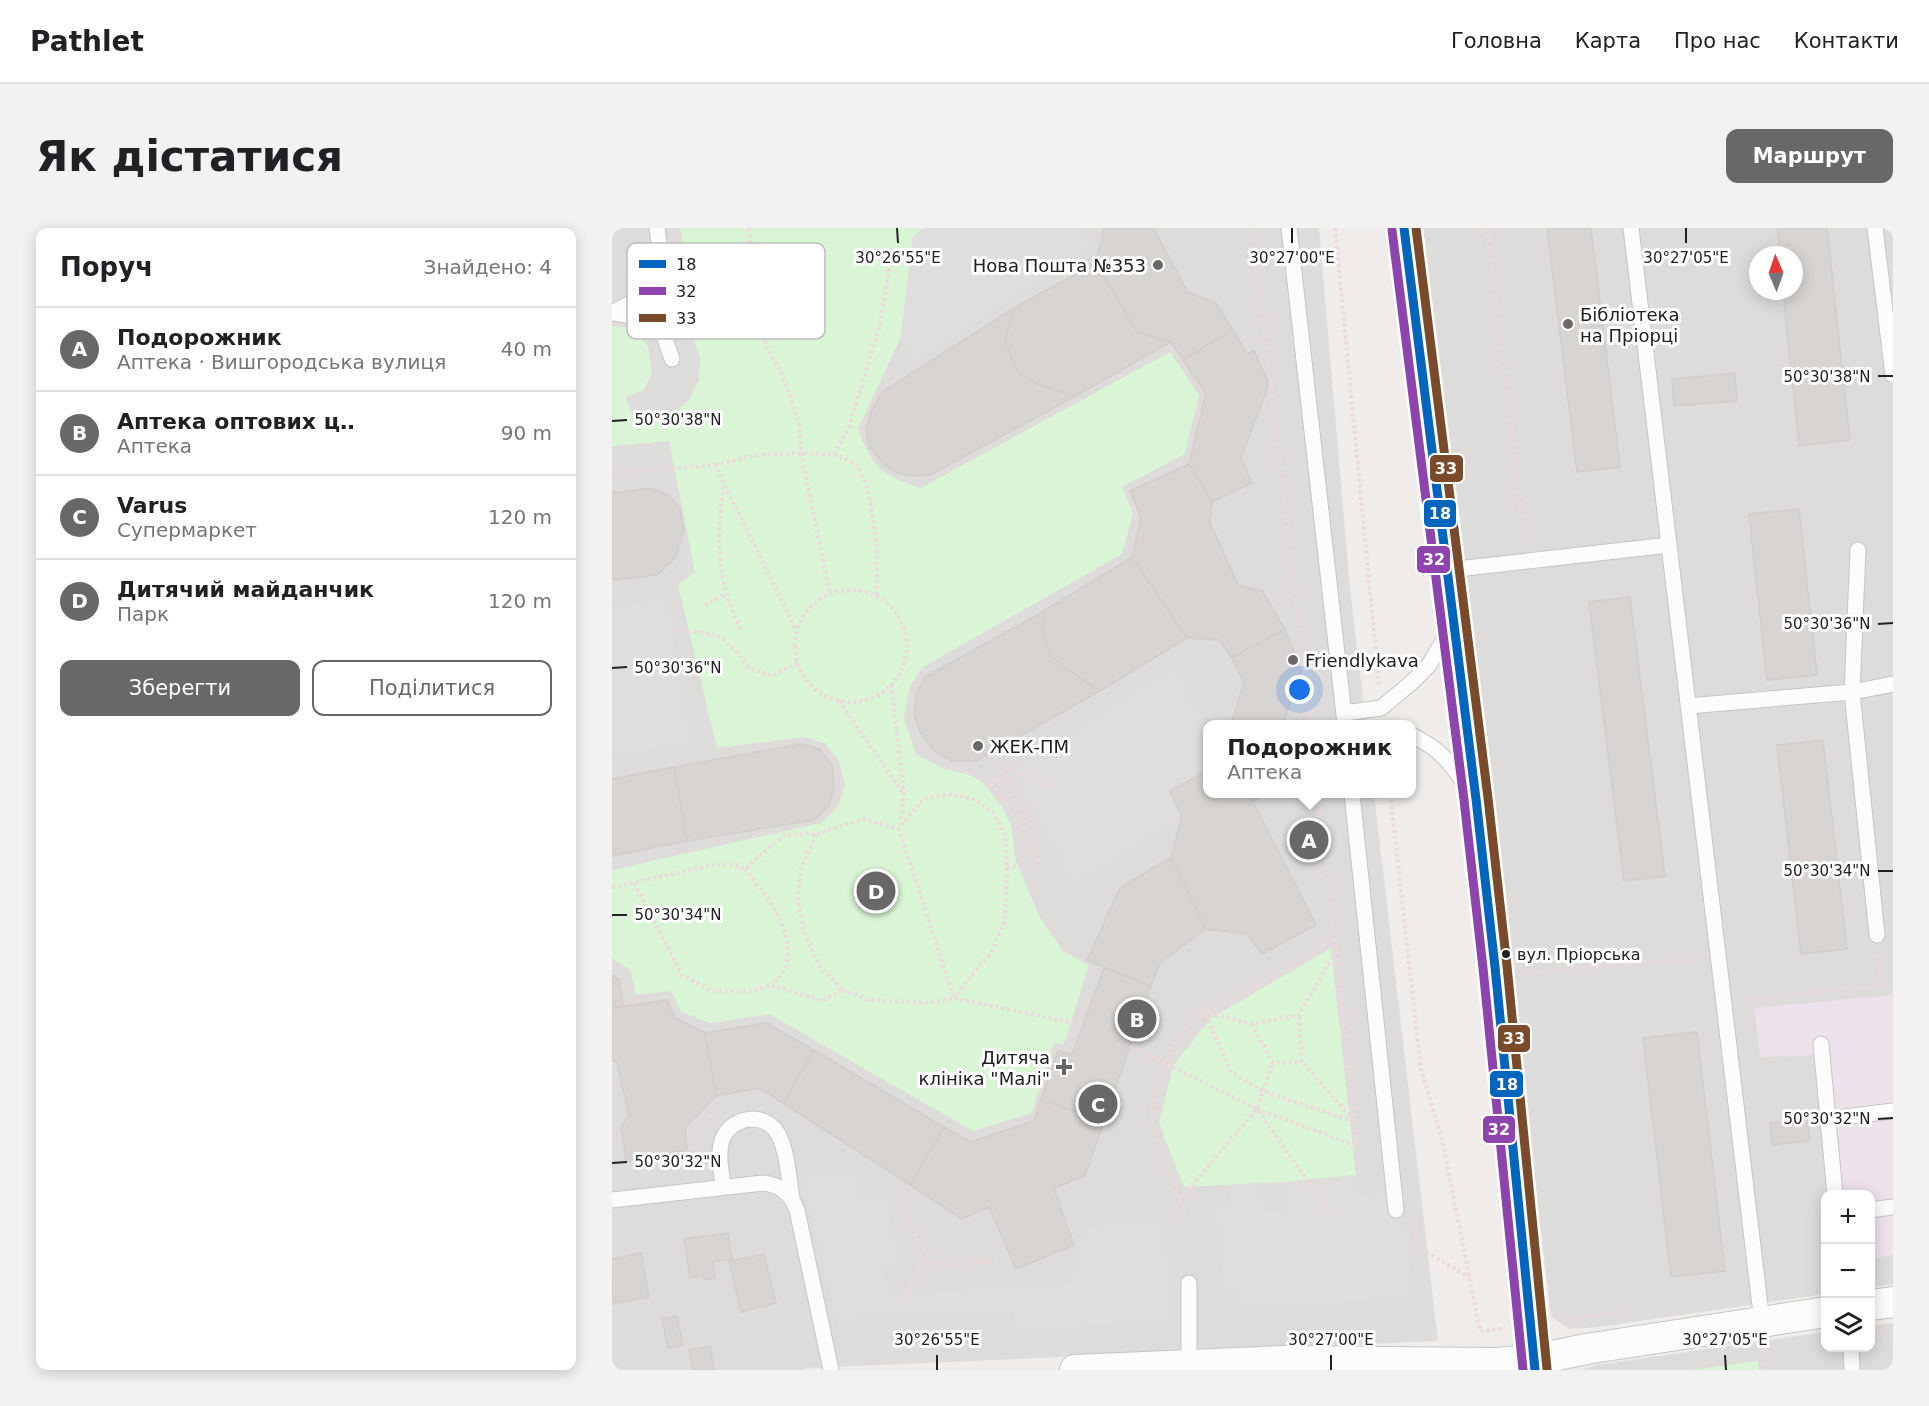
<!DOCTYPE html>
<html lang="uk">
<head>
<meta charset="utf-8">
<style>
	:root { --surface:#fff; --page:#f2f2f2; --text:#202124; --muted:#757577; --line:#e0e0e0; --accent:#696867 }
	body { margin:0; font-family:"DejaVu Sans",sans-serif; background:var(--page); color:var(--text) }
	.controls { position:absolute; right:18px; bottom:18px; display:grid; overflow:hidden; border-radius:12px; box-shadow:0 3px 15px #0003 }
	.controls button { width:54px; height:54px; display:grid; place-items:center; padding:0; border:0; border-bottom:2px solid var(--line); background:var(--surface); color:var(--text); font:30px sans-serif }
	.compass { position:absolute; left:1137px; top:18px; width:54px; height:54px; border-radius:50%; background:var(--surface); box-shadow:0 3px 15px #0003; rotate:358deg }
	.you { position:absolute; left:688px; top:462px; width:21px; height:21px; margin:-15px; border:4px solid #fff; border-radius:50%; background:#1a73e8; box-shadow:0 0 0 9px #1a73e833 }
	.badge { display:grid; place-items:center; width:39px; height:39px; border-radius:50%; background:var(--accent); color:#fff; font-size:20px; font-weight:700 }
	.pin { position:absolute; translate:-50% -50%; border:3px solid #fff; box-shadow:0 2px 6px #0006 }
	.popup { position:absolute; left:591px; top:492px; width:213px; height:78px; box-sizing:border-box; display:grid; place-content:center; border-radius:12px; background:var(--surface); filter:drop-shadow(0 2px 4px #0005); font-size:20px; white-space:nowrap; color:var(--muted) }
	.popup b { font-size:22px; color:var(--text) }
	.popup::after { content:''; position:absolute; left:50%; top:100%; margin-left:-12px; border:12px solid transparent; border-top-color:var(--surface) }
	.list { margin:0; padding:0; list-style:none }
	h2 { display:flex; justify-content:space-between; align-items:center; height:78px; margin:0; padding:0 24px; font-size:26px }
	h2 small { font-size:20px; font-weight:400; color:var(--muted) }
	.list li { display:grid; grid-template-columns:39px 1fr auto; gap:18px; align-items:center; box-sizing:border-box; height:84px; padding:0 24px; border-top:2px solid var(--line) }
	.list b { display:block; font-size:22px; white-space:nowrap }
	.list p { margin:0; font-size:20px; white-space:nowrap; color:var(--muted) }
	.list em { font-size:20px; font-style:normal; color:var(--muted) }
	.actions { display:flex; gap:12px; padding:18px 24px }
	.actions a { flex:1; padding:14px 0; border:2px solid var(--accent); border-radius:12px; text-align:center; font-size:21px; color:var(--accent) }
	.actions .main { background:var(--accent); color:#fff }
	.icon { flex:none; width:33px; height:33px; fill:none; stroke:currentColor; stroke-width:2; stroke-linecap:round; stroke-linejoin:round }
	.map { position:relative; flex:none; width:1281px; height:1142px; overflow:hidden; border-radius:12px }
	header { display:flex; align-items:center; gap:36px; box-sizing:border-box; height:84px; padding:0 30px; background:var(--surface); border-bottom:2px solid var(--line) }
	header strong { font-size:28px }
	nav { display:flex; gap:33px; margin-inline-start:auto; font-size:21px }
	.intro { display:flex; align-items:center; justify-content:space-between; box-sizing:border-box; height:144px; padding:0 36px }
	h1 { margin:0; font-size:42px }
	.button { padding:15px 27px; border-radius:12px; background:var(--accent); color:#fff; font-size:21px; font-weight:700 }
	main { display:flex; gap:36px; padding:0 36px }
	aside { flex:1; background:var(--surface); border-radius:12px; box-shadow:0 3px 15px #0003 }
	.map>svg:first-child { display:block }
	.residential { fill:#dedcdb; fill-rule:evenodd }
	.industrial { fill:#ede1eb }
	.park { fill:#daf5d5 }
	.parking { fill:#dfdedd }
	.building { fill:#d8d4d2; stroke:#d2cdcb; stroke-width:1.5 }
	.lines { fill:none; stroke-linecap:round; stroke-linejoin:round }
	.lane-casing { stroke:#c6c5c4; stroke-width:17 }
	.street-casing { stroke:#c6c5c4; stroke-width:32 }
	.secondary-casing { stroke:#9b9880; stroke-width:35 }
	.path { stroke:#ecd9db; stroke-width:4; stroke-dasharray:3 3; stroke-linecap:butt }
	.lane { stroke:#fdfcfc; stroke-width:15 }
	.street { stroke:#fdfcfc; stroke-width:30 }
	.secondary { stroke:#f4f3ec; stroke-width:33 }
	.bus-1-casing { stroke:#fff; stroke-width:14 }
	.bus-2-casing { stroke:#fff; stroke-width:14 }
	.bus-3-casing { stroke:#fff; stroke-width:14 }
	.bus-1 { stroke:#0065bd; stroke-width:9 }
	.bus-2 { stroke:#8e44ad; stroke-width:9 }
	.bus-3 { stroke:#7a4b2a; stroke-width:9 }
	.ticks { fill:none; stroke:#212121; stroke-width:2 }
	.poi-dot { fill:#696867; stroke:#fff; stroke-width:2 }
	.bus-dot { fill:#212121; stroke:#fff; stroke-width:2 }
	.labels { text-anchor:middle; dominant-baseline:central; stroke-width:6; stroke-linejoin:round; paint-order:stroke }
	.bus-label { font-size:16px; fill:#212121; stroke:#fff; text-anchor:start }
	.poi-label { font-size:18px; fill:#212121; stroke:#fff; text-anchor:start }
	.key { fill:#fff; stroke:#bcbcbc; stroke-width:1.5 }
	.key-label { font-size:16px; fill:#212121 }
	.ticks-label { font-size:15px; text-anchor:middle; fill:#212121; stroke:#fff; stroke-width:6; stroke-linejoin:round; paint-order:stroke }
	.line-badge { stroke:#fff; stroke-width:2 }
	.badge-label { font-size:16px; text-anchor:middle; font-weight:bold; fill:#fff }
</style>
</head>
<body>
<header>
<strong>Pathlet</strong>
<nav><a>Головна</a><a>Карта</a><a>Про нас</a><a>Контакти</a></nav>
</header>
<div class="intro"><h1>Як дістатися</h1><a class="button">Маршрут</a></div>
<main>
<aside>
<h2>Поруч<small>Знайдено: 4</small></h2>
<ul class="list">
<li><span class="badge">A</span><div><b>Подорожник</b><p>Аптека · Вишгородська вулиця</p></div><em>40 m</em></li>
<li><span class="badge">B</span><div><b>Аптека оптових ц‥</b><p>Аптека</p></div><em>90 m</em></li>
<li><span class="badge">C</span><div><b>Varus</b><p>Супермаркет</p></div><em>120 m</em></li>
<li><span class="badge">D</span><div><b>Дитячий майданчик</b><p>Парк</p></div><em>120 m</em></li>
</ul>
<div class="actions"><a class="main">Зберегти</a><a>Поділитися</a></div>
</aside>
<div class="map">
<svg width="1281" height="1142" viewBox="0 0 1281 1142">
	<rect width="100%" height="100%" fill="#efecea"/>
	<path class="residential" d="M0,0H707L738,361L754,496H595V566H762L826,1113L197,1140L190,1142H0Z
		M811,0H1281V1056L1259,1059L1258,966H1214L1213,1066L987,1099L957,1101L939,1088ZM1146,27H1182V63H1146Z
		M1281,1095V1142H968L984,1137L1213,1104L1214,1120H1258L1259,1098Z"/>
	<path class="industrial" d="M1281,767V1027L1259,1031L1258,966H1232L1215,827L1148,829L1143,780Z"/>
	<path class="park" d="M68,0H313L301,8L289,109L246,201C260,240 271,248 309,260L558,124L587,167L573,226L510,259L521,285L510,326L311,439L298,458L292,490L304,526L332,541L358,547L371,555L391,580L399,597L404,633L427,688L451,723L477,737L452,816L442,815L420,885L361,903L157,786L99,795L69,784L60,763L24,767L18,742L0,730V642L209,595L226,578L233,557L227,533L213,515L192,509L105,520L66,357L83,344L57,213L0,218V98L18,100L36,118L40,145L32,162L14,169L23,196L56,190L77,172L87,152L88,131L80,105L65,87L47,75L65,57L73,30Z
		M719,720L744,947L671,954L572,959L547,895L561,838L598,791Z
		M1146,1133L1147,1142H1079Z"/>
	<path class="parking" d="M313,0H466L475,19L305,132L289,109L301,8Z
		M54,370L76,515L0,529V377Z
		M562,441L595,500V538L551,563L566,590L461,655L402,543Z
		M228,944L244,950L249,974L272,968L286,1035L265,1041L277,1062L287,1065L460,1054L474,998L551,993L557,1094L404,1103L403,1084L254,1087L227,1097L191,949Z
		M744,947L745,967L789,962L800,1071L630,1081L629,1064L613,1065L606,977L620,976L618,957L647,955L650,983L673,982L671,954Z"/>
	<path class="building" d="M492,0H541L576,64L604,75L621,102L571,132L559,114L525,104L484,35Z
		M935,0H979L1008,239L965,244Z
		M1165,0H1215L1238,212L1187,218L1171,63H1182V27H1168Z
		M484,35L525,104L559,114L464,168L427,157L406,145L393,112L402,80Z
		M402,80L393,112L406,145L427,157L464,168L318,247L301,248L285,245L272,237L258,219L254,201L260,182L270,164Z
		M621,102L635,126L642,122L657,156L629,230L640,255L600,274L577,236L594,165L571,132Z
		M1123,145L1125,173L1062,178L1060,151Z
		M577,236L600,274L598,294L626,357L650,363L673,401L620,430L608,412L575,410L520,329L529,290L518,263Z
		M39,260L57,267L68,281L72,303L64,329L45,347L0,352V265Z
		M1187,281L1205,447L1155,452L1137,286Z
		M520,329L575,410L488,463L451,439L438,426L431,406L432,383Z
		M1018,369L1053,648L1012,653L977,374Z
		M432,383L431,406L438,426L451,439L488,463L364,533H339L321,522L308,504L302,486L305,465L313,449Z
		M673,401L689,444L671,496H619L632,455L620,430Z
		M1211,512L1235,721L1189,726L1165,517Z
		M189,516L207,521L220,537L222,559L217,578L202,592L75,613L62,539Z
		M62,539L75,613L0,628V551Z
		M595,543V566H637L704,697L650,726L635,706L594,701L559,629L570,588L558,563Z
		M637,566H657L641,573Z
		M559,629L594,701L548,735L539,758L475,732L508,660Z
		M492,740L539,758L492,893L429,872L446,823L460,827Z
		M0,747L7,751L11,778L0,780Z
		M55,772L63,790L93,805L104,868L73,900L75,922L14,933L9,898L17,888L5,835L0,831V780Z
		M154,795L202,822L171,875L147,860L104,868L93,805Z
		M1085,804L1113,1043L1059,1049L1031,810Z
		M202,822L332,899L298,957L171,875Z
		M429,872L492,893L473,948L442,960L462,1017L404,1041L377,979L350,991L298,957L332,899L359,914L422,893Z
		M1195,890L1198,913L1160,917L1158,895Z
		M116,1005L120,1031L101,1034L103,1050L92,1052L91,1048L78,1050L72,1011Z
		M29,1025L37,1069L0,1076V1031Z
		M152,1026L164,1075L129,1084L117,1033Z
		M65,1088L71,1117L56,1120L50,1091Z
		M98,1118L102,1142H81L77,1122Z"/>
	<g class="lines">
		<defs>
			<path id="lane" d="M677,0L733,496
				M1263,0L1281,147
				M0,85L23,73L41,48L48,22L45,0
				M1,85L28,89L52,108L60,131
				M1057,317L1150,1094
				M1246,322L1240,464L1265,707
				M836,342L1057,317L1019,0
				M1076,478L1240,464L1281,456
				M732,485L769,480L798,456L817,437L837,404
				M799,507C827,520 838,534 855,559
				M740,566L784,982
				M1209,816L1223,966
				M1216,891L1281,883
				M111,959C110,944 105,927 110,912C119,888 153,883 166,906C175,922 177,951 180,970
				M0,972L151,955C169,957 178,965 185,982L219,1142
				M1258,982L1281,979
				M577,1055V1137
				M1239,1120L1240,1142"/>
			<path id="street" d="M1258,1077L1281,1074
				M463,1142L670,1133L884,1135L922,1132L974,1121L1214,1084"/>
			<path id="secondary" d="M792,0L864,571L883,739L923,1142"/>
		</defs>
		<use href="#lane" class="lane-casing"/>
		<use href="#street" class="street-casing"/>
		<use href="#secondary" class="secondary-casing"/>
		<path class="path" d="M137,0L144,81L155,120L169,143L187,196L189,225L218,366
			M640,0L699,496
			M723,0L767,456
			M875,0L913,313
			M222,226L237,199L268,97L278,37L306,31
			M103,237L144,227L189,225L222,226L244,236L256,260L265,317V369
			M0,245L103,237L184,402
			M112,258C103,310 105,355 130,403
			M183 418a56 56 0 1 1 112 0a56 56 0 1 1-112 0Z
			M93,377L114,366
			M64,402L95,405L109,409L125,424L137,440L160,448L186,435
			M279,457L292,566L287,601L342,770
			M227,473L291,565
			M778,566L809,841L829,907L868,1103L889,1101
			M205,606L251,591L287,601L311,571L339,566L364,572L382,586L393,606L395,640L393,693L380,723L342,770
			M395,640L410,637C407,598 403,585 379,555L385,550C410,580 416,597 419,636L426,635C424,594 414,576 390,543L395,539L438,559
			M133,641C154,667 183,701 174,738C172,745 164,752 160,757
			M0,659L102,637L122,636L133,641L172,607L205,606L189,640L186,673L192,704L208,739L231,762L210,773L160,757L140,763H100L70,747L22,655
			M722,710L724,722
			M1267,726L1270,757
			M911,744L1086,731
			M231,762L257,772L317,775L342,770L472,797
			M1131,772L1281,756
			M640,796L661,835L690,834
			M518,818L645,881L718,985
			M645,881L745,918L743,894L651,863L661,835
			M75,943C93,926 71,902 103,884
			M285,961C295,988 302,1013 322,1035L342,1037L384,1032
			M568,971L645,881L651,863L620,845L592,784L640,796L687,787L724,722L743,894L690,834L687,787
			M573,993L568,971L540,896L542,871L553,834L563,815L580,794L592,784L625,770L691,734L722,710L707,566
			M803,993L806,1019L857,1049
			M291,1074L315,1028
			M950,1092L1012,1084
			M1258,1109L1274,1106
			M1153,1122L1154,1142"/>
		<use href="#lane" class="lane"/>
		<use href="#street" class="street"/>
		<use href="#secondary" class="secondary"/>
		<defs>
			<path id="bus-1" d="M792,0L864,571L883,739L923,1142"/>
			<path id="bus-2" d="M780,2L852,572L871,740L911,1142"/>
			<path id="bus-3" d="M804,0L876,570L895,738L935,1141"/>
		</defs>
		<use href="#bus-1" class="bus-1-casing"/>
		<use href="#bus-2" class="bus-2-casing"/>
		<use href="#bus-3" class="bus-3-casing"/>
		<use href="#bus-1" class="bus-1"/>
		<use href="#bus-2" class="bus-2"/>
		<use href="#bus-3" class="bus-3"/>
	</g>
	<path class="ticks" d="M285,0L286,15M680,0V15M1074,0V15M1266,148H1281M0,193L15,192M1266,396L1281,395M0,440L15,439M1266,643H1281M0,687H15M1266,891L1281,890M0,935L15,934M325,1127V1142M719,1127V1142M1113,1127L1114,1142"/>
	<g class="poi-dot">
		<circle cx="546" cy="37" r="6"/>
		<circle cx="956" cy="96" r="6"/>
		<circle cx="681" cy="432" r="6"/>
		<circle cx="366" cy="518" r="6"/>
		<path d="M449 830h6v6h6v6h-6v6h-6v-6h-6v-6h6z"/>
	</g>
	<circle class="bus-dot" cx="894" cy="726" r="5"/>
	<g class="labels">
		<g class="bus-label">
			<text x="905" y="726">вул. Пріорська</text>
		</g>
		<g class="poi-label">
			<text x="534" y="37" text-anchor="end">Нова Пошта №353</text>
			<text x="968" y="86">Бібліотека<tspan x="968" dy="21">на Пріорці</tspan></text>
			<text x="693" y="432">Friendlykava</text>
			<text x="378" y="518">ЖЕК-ПМ</text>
			<text x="438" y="829" text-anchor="end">Дитяча<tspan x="438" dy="21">клініка "Малі"</tspan></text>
		</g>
	</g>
	<rect x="15" y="15" width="198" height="96" rx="9" class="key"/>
	<rect x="27" y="32" width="27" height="8" fill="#0065bd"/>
	<rect x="27" y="59" width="27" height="8" fill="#8e44ad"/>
	<rect x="27" y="86" width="27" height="8" fill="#7a4b2a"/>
	<g class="key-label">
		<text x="64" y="42">18</text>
		<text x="64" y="69">32</text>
		<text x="64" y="96">33</text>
	</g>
	<g class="ticks-label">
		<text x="286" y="35">30°26'55"E</text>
		<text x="680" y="35">30°27'00"E</text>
		<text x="1074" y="35">30°27'05"E</text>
		<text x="1215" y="154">50°30'38"N</text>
		<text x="66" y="197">50°30'38"N</text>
		<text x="1215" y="401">50°30'36"N</text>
		<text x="66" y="445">50°30'36"N</text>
		<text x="1215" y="648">50°30'34"N</text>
		<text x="66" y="692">50°30'34"N</text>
		<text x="1215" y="896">50°30'32"N</text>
		<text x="66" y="939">50°30'32"N</text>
		<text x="325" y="1117">30°26'55"E</text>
		<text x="719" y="1117">30°27'00"E</text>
		<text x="1113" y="1117">30°27'05"E</text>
	</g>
	<g class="line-badge">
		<rect x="817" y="226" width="35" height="29" rx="6" fill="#7a4b2a"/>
		<rect x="811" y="271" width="34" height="29" rx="6" fill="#0065bd"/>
		<rect x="804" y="317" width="35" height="29" rx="6" fill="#8e44ad"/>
		<rect x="885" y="796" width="34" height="29" rx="6" fill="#7a4b2a"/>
		<rect x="877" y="842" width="35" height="28" rx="6" fill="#0065bd"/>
		<rect x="870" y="887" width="34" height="29" rx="6" fill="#8e44ad"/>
	</g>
	<g class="badge-label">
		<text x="834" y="246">33</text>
		<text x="828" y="291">18</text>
		<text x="822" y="337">32</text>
		<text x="902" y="816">33</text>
		<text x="895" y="862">18</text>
		<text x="887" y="907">32</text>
	</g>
</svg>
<div class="controls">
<button>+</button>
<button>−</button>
<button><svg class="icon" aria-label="layers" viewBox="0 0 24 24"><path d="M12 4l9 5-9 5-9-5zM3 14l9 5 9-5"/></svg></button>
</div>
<svg class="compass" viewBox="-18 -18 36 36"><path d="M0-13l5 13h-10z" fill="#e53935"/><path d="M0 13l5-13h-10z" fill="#757577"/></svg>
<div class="you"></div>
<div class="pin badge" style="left:697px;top:612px">A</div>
<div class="popup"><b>Подорожник</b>Аптека</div>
<div class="pin badge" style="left:525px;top:791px">B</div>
<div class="pin badge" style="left:486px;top:876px">C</div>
<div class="pin badge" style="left:264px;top:663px">D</div>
</div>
</main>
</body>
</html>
